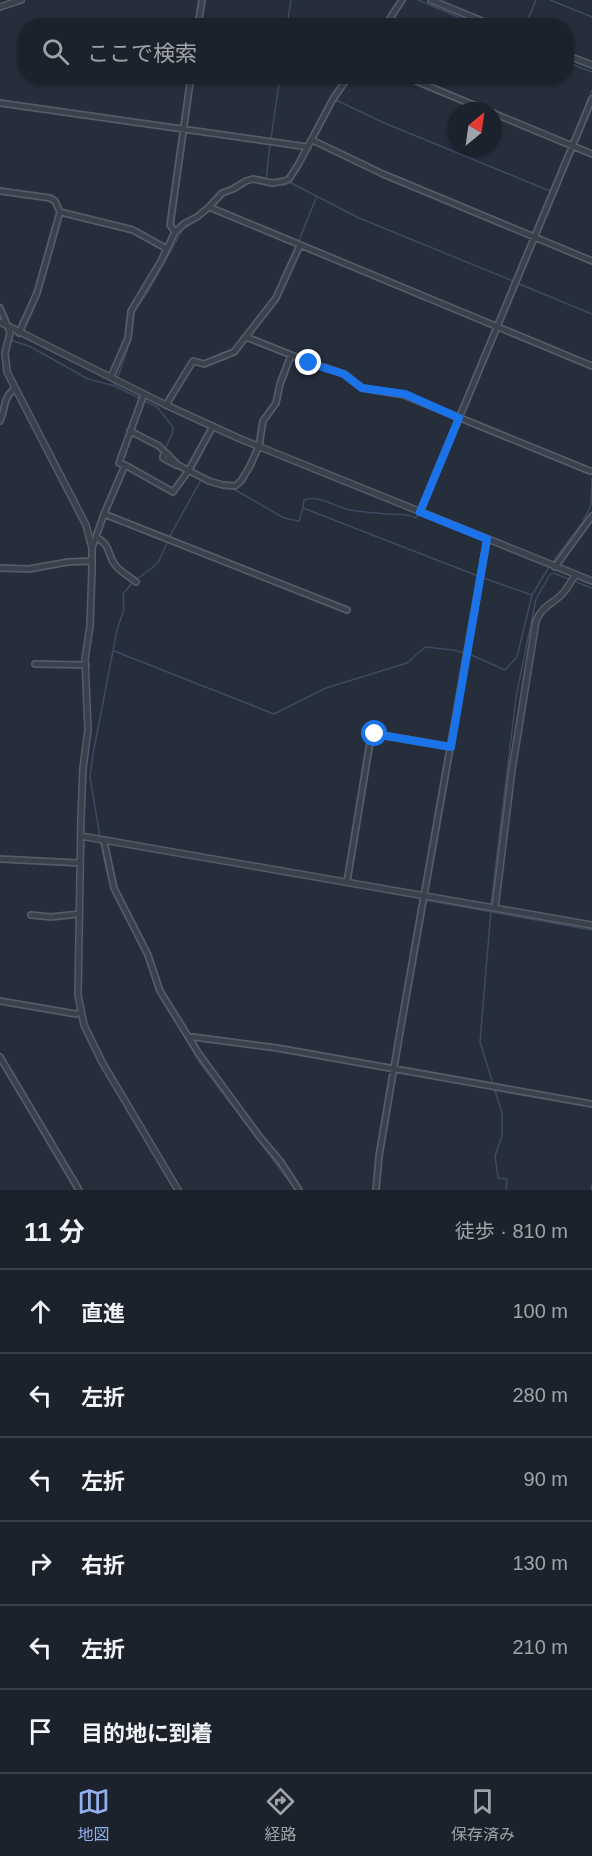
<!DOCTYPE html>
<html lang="ja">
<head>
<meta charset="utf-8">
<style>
	:root { --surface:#1c222c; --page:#252a34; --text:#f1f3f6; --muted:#a0a4a9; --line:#3a3f48; --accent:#93afee }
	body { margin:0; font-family:Helvetica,"Noto Sans JP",sans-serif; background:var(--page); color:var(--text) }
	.compass { position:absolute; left:448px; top:102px; width:54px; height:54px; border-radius:50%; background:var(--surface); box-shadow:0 2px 4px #0004; rotate:29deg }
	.stop { position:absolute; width:18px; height:18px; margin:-14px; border:4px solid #1a73e8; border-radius:50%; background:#fff }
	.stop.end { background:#1a73e8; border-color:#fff; box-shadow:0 2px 6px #0008 }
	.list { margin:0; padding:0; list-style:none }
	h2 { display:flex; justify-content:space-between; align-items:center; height:78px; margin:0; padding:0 24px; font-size:26px }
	h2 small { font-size:20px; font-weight:400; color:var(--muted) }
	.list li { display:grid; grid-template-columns:39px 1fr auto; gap:18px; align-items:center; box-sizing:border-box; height:84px; padding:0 24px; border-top:2px solid var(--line) }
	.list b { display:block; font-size:22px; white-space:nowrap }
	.list em { font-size:20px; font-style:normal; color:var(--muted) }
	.icon { flex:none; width:33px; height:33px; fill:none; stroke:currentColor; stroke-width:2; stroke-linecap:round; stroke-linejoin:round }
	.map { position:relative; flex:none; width:592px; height:1190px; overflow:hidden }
	.search { position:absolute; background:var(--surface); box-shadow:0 2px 4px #0004; left:18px; right:18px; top:18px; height:66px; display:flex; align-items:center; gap:15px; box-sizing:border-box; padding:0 21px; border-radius:24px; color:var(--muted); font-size:22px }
	.sheet { height:582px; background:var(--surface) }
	nav { display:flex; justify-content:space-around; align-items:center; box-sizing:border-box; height:84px; border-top:2px solid var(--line); background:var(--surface); font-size:16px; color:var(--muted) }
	nav a { display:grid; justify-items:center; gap:3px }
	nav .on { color:var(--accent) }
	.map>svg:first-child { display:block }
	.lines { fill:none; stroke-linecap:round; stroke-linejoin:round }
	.stream { stroke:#3d4a62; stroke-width:1.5 }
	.minor-casing { stroke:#555b67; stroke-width:8 }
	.tertiary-casing { stroke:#555b67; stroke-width:8 }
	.minor { stroke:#3a404c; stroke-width:4.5 }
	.tertiary { stroke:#3a404c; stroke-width:5 }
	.route { stroke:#1a73e8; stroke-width:8 }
</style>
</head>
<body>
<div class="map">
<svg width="592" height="1190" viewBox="0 0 592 1190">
	<rect width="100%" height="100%" fill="#262d3b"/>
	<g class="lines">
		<path class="stream" d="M418,0L479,26
			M550,0L592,17
			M392,20L405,0
			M287,26L291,0
			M525,26L536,0
			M566,62L592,72
			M336,100L382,122L550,191
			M186,127L192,84
			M271,139L280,76
			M314,139L336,100L352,76
			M571,143L592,90
			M292,178L296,174L309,149
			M266,181L270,144
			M289,182L359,218L513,281
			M175,228L174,221L186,132
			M532,234L569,147
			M290,263L316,198
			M517,283L592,314
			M496,323L531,239
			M11,338L13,341L29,346L88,379L115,386L157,407L173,427L172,434L165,449
			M198,359L204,361L233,349L245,335
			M115,385L131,339L134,312L149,290L183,229L200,218L224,196L246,184L254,182L274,186L283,184
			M470,387L494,327
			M163,460L185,473
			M189,474L207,482
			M211,484L232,488L284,518L299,521L303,508L478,576
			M303,507L304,500C319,494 335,507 350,510C362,512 376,513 388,514C399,515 406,513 416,518L418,513
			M552,563L582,523L591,505L592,478
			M483,578L532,595
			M136,580L158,563L172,532L201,480
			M114,651L274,714L326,688L407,663L425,647L453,650L469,654L505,670L517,657L532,595L549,567
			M100,837L90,777L93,754L117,630L124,609L123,594L132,583
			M101,842C105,866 110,890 123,910
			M425,900L592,930
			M491,905L516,697L536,599L549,576L553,573L592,588
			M491,910L480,1042L502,1113V1136L495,1156L498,1178L507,1179L506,1190
			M131,925L146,958L158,991L200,1063L296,1190
			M591,1190L592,1185"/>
		<defs>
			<path id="minor" d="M198,26L202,0
				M385,26L402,0
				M404,76L488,111
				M0,103L308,147
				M493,113L592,154
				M312,140L383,174L592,261
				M0,191L50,198L55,201L60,212L37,293L19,333
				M209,207L592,366
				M60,212L133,230L167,249
				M175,232L170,225L191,76
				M0,308L8,327
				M246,337L309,362L344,374L362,388L404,395L590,471
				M111,377L128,338L131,311L161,261L175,232L185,223L197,217L209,207L222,193L233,189L246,181L253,179L272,183L285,181L289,179L298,165L333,99L349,76
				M166,405L193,361L204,364L234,352L276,298L300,245
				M0,421C7,406 1,401 15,388
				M130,431L159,446L178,465L209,481L223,485L235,486L241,481L250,466L259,446L263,421L276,403L280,384L291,355
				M165,453L163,456V458L176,465
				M125,465L173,492L189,470L213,426
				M420,512L592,99
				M104,514L347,610
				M96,537C113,547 106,554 116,566C121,572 130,577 136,582
				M92,548L104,514L125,465L119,463L144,394
				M555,567L592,516
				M0,568L29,569L68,562L92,561
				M35,664L86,665
				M104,841L114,888L148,955L160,991L199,1054L259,1136L280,1161L299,1190
				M0,859L80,863
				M347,882L371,736L375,734L451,747
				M31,915L51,917L79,914
				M0,1001L76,1014L81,1012
				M189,1038L193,1037L277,1048L592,1104
				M0,1057L79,1190
				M376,1190L379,1156L401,1026L487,539"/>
			<path id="tertiary" d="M431,0L494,26
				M0,7L21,0
				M566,55L592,65
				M0,322L166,405L238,438L592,581
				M8,327L10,333L5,353L7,372L86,525L92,548V569L90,626L85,659L88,730L83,768L81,817L78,995L84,1025L102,1062L178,1190
				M81,836L592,925
				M495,908L512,770L536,621C543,604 553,605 564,592C569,586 571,580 576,575"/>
		</defs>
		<use href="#minor" class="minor-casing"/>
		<use href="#tertiary" class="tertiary-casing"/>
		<use href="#minor" class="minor"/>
		<use href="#tertiary" class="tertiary"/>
	</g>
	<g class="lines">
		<path class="route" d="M309,363L344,374L362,388L405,394L459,418L420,512L487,539L451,747L375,734"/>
	</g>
</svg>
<svg class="compass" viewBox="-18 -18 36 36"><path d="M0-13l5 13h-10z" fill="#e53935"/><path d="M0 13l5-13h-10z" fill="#a0a4a9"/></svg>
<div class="stop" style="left:375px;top:734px"></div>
<div class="stop end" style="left:309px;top:363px"></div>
<div class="search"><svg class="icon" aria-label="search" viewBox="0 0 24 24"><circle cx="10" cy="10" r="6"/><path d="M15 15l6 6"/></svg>ここで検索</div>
</div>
<section class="sheet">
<h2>11 分<small>徒歩 · 810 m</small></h2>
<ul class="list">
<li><svg class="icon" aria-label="ahead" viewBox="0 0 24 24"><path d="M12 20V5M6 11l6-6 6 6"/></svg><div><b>直進</b></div><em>100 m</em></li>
<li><svg class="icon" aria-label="left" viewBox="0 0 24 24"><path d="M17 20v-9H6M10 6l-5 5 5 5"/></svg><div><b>左折</b></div><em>280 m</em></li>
<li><svg class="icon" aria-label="left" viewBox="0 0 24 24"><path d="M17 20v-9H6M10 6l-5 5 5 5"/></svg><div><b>左折</b></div><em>90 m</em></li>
<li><svg class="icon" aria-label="right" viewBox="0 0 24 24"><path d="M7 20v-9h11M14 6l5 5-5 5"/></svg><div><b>右折</b></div><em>130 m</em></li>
<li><svg class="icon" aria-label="left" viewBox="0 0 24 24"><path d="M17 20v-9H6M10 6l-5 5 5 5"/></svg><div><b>左折</b></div><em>210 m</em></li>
<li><svg class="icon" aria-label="arrive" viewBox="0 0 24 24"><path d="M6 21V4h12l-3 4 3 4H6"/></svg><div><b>目的地に到着</b></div></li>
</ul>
</section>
<nav>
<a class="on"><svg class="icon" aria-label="map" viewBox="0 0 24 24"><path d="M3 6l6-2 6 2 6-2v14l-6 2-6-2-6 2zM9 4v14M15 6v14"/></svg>地図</a>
<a><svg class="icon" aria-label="directions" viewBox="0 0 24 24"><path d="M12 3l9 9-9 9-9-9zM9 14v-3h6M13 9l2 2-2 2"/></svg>経路</a>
<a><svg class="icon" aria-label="saved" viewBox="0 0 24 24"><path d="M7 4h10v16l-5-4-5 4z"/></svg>保存済み</a>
</nav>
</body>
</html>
